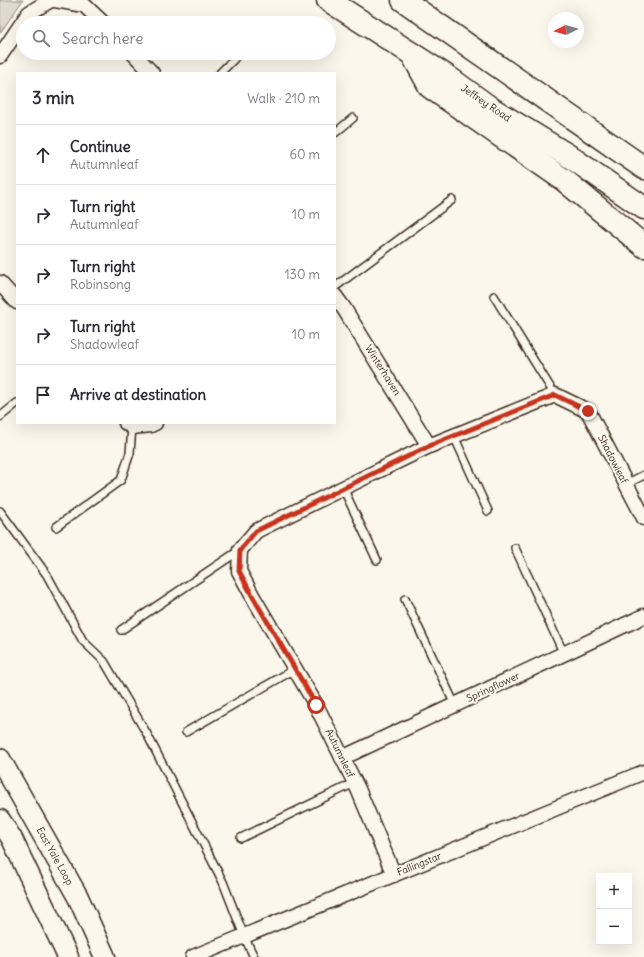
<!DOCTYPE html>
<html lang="en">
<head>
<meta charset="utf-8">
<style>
	:root { --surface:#fff; --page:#f2f2f3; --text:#2b2b33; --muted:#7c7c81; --line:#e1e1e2 }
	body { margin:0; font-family:Delius,sans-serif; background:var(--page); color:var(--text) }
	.controls { position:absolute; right:12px; bottom:12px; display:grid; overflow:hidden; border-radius:0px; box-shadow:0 4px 16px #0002 }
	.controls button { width:36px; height:36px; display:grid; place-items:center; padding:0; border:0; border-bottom:1px solid var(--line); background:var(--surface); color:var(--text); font:20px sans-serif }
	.compass { position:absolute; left:548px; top:12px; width:36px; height:36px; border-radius:50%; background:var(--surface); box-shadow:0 4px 16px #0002; rotate:265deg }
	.stop { position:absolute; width:12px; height:12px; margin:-9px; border:3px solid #c8321e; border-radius:50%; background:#fff }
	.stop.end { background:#c8321e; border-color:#fff; box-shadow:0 1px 4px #0008 }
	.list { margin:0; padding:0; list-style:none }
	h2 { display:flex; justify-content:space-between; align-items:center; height:52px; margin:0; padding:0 16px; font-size:17px }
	h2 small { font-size:13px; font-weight:400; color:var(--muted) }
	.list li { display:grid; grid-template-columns:26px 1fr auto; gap:12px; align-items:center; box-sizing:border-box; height:60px; padding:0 16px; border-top:1px solid var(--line) }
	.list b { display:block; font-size:15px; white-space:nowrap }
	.list p { margin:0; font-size:13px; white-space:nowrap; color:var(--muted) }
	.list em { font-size:13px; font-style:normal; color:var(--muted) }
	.icon { flex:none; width:22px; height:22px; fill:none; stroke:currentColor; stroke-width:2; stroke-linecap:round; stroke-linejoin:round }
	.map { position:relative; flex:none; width:644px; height:957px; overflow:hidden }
	.search { position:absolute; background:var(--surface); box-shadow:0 4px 16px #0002; left:16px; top:16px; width:320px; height:44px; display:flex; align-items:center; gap:10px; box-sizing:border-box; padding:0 14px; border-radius:22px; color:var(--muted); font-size:15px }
	.panel { position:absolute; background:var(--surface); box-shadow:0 4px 16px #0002; left:16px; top:72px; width:320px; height:352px; border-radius:0px }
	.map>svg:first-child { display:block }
	.green { fill:#dfd9ce; stroke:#8d8276 }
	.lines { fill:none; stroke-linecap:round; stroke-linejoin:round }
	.lane-casing { stroke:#3b2a1e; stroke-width:10 }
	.street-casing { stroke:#3b2a1e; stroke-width:17 }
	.secondary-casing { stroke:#3b2a1e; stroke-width:23 }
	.primary-casing { stroke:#3b2a1e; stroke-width:25 }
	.highway-casing { stroke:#3b2a1e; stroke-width:25 }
	.lane { stroke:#fbf7ec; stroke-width:7 }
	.street { stroke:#fbf7ec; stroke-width:14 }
	.secondary { stroke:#fbf7ec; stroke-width:20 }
	.primary { stroke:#fbf7ec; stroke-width:22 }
	.highway { stroke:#fbf7ec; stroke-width:22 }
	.route { stroke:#c8321e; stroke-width:5 }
	.labels { text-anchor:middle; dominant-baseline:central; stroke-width:4; stroke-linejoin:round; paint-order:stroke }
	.street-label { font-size:10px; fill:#3b2a1e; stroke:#fbf7ec }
</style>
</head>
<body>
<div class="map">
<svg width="644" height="957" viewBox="0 0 644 957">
	<rect width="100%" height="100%" fill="#fbf7ec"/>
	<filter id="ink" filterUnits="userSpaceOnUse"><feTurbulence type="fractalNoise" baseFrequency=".025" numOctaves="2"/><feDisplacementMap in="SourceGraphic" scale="8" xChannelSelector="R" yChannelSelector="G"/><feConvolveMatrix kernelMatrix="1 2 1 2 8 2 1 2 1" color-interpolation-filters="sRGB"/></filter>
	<g filter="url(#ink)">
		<path class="green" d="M0,0H23L0,33Z"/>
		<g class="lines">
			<defs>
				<path id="lane" d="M220,73L234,59
					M335,133L353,118
					M335,287L452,200
					M494,296L555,395
					M0,417L17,403
					M454,436L488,511
					M626,484L644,475
					M343,488L377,560
					M0,511L47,575L83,641L104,661L147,734L223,882L244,936L254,957
					M56,527L121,480L130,453L132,427
					M515,548L564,654
					M405,599L455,705
					M121,630L240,550
					M186,732L295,669
					M241,838L354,783"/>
				<path id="street" d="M55,0L84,5L103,23
					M133,53L152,73
					M0,56L29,13L51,0
					M0,283L17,302
					M335,296L343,307L429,446
					M126,423L132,427L151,425L155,423
					M342,758L644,616
					M394,875L358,789L316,705L253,597L239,571L240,550L256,531L343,488L429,446L555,395L588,411L644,518
					M193,957L644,772"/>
				<path id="secondary" d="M0,759L78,897L105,957
					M0,820L12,839L68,957"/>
				<path id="primary" d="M328,0L448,77L492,109L569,156L644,208
					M403,0L644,168"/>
				<path id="highway" d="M412,54L430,87L564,180L644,246"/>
			</defs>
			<use href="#lane" class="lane-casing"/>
			<use href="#street" class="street-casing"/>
			<use href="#secondary" class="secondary-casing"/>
			<use href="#primary" class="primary-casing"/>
			<use href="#highway" class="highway-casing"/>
			<use href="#lane" class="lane"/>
			<use href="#street" class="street"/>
			<use href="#secondary" class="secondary"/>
			<use href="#primary" class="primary"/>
			<use href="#highway" class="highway"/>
		</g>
	</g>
	<g class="lines" filter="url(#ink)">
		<path class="route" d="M316,705L253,597L239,571L240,550L256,531L429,446L555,395L588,411"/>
	</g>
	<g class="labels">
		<g class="street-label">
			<text transform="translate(486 103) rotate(34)">Jeffrey Road</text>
			<text transform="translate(383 370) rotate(58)">Winterhaven</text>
			<text transform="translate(613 459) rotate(63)">Shadowleaf</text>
			<text transform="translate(493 687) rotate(-25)">Springflower</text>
			<text transform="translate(340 753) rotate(64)">Autumnleaf</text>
			<text transform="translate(55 856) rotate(61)">East Yale Loop</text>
			<text transform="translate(419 864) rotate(-22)">Fallingstar</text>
		</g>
	</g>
</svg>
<div class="controls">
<button>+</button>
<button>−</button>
</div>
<svg class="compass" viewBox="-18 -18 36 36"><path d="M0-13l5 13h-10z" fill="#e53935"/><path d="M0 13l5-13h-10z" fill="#7c7c81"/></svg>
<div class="stop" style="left:316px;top:705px"></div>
<div class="stop end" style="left:588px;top:411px"></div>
<div class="search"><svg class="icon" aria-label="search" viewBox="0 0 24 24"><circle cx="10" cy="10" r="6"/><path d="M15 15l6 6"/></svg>Search here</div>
<section class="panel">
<h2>3 min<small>Walk · 210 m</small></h2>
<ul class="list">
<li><svg class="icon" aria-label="ahead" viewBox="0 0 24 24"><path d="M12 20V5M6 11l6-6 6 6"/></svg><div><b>Continue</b><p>Autumnleaf</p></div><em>60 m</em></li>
<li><svg class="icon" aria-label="right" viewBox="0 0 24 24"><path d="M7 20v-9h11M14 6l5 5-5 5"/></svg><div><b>Turn right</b><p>Autumnleaf</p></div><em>10 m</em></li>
<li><svg class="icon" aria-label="right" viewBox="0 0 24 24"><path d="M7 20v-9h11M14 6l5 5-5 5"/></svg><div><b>Turn right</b><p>Robinsong</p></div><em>130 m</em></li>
<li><svg class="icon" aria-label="right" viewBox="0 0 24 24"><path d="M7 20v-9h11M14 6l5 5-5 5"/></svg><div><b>Turn right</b><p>Shadowleaf</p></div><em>10 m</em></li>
<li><svg class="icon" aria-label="arrive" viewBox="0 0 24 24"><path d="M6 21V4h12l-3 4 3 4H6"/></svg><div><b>Arrive at destination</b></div></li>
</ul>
</section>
</div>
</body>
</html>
